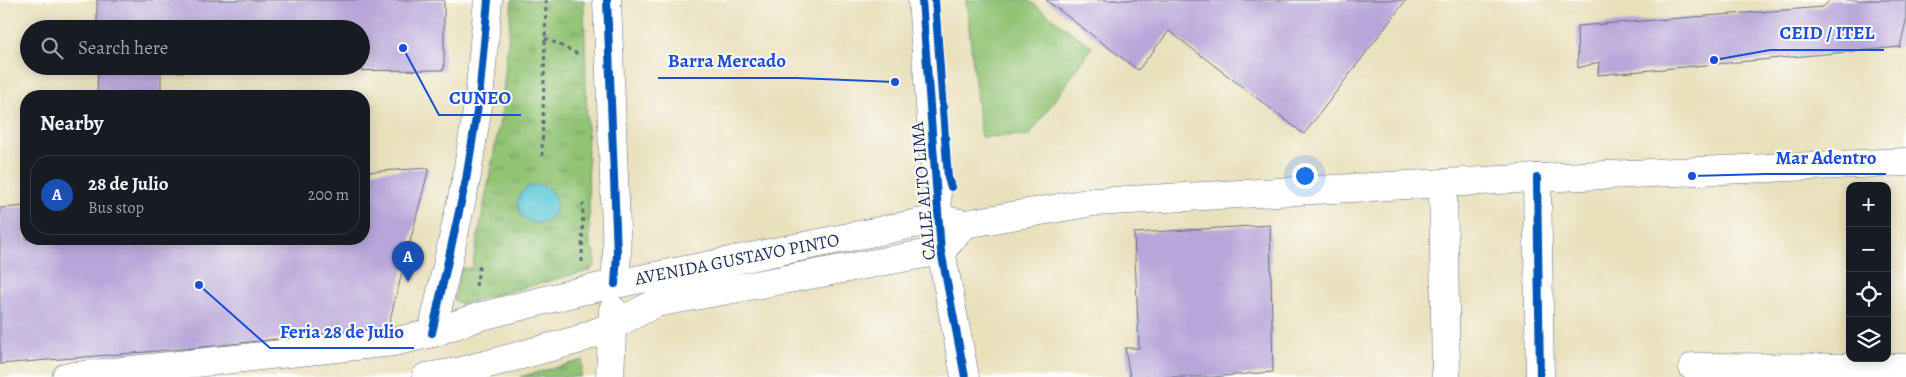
<!DOCTYPE html>
<html lang="en">
<head>
<meta charset="utf-8">
<style>
	:root { --surface:#171b24; --page:#242831; --text:#f1f3f6; --muted:#9ea1a6; --line:#363941; --accent:#d690ce }
	body { margin:0; font-family:Alegreya,serif; background:var(--page); color:var(--text) }
	.controls { position:absolute; right:15px; bottom:15px; display:grid; overflow:hidden; border-radius:10px; box-shadow:0 2px 12px #0003 }
	.controls button { width:45px; height:45px; display:grid; place-items:center; padding:0; border:0; border-bottom:1px solid var(--line); background:var(--surface); color:var(--text); font:25px sans-serif }
	.you { position:absolute; left:1304px; top:175px; width:18px; height:18px; margin:-12px; border:4px solid #fff; border-radius:50%; background:#1a73e8; box-shadow:0 0 0 8px #1a73e833 }
	.badge { display:grid; place-items:center; width:32px; height:32px; border-radius:50%; background:var(--accent); color:#fff; font-size:16px; font-weight:700 }
	.pin { position:absolute; translate:-50% -41px; filter:drop-shadow(0 1px 2px #0008) }
	.pin::after { content:''; position:absolute; top:26px; width:18px; height:15px; background:inherit; clip-path:polygon(0 0,100% 0,50% 100%) }
	.list { margin:0; padding:0; list-style:none }
	h2 { display:flex; justify-content:space-between; align-items:center; height:65px; margin:0; padding:0 20px; font-size:21px }
	h2 small { font-size:16px; font-weight:400; color:var(--muted) }
	.list li { display:grid; grid-template-columns:32px 1fr auto; gap:15px; align-items:center; box-sizing:border-box; height:80px; margin:0 10px 10px; padding:0 10px; border:1px solid var(--line); border-radius:20px }
	.list b { display:block; font-size:19px; white-space:nowrap }
	.list p { margin:0; font-size:16px; white-space:nowrap; color:var(--muted) }
	.list em { font-size:16px; font-style:normal; color:var(--muted) }
	.icon { flex:none; width:28px; height:28px; fill:none; stroke:currentColor; stroke-width:2; stroke-linecap:round; stroke-linejoin:round }
	.map { position:relative; flex:none; width:1906px; height:377px; overflow:hidden }
	.search { position:absolute; background:var(--surface); box-shadow:0 2px 12px #0003; left:20px; top:20px; width:350px; height:55px; display:flex; align-items:center; gap:12px; box-sizing:border-box; padding:0 18px; border-radius:28px; color:var(--muted); font-size:19px }
	.panel { position:absolute; background:var(--surface); box-shadow:0 2px 12px #0003; left:20px; top:90px; width:350px; height:155px; border-radius:20px }
	.map>svg:first-child { display:block }
	.grass { fill:url(#grass-tufts); stroke:#567968 }
	.garden { fill:#91c373; stroke:#567968 }
	.water { fill:#5ec9d8; stroke:#3c7c9b }
	.building { fill:#b7a6d9 }
	.lines { fill:none; stroke-linecap:round; stroke-linejoin:round }
	.minor-casing { stroke:#636d7f; stroke-width:29 }
	.major-casing { stroke:#636d7f; stroke-width:29 }
	.path { stroke:#636d7f; stroke-width:3; stroke-dasharray:4 4; stroke-linecap:butt }
	.minor { stroke:#fff; stroke-width:28 }
	.major { stroke:#fff; stroke-width:28 }
	.cycleway-casing { stroke:#fdfcf7; stroke-width:11 }
	.cycleway { stroke:#0057b8; stroke-width:8 }
	.labels { text-anchor:middle; dominant-baseline:central; stroke-width:4; stroke-linejoin:round; paint-order:stroke }
	.street-label { font-size:18px; fill:#1b2f5e; stroke:#fdfcf7 }
	.leader { fill:none; stroke:#1d4ed8; stroke-width:2 }
	.callout-dot { fill:#1d4ed8; stroke:#fdfcf7; stroke-width:2 }
	.callout-label { font-size:19px; text-anchor:middle; font-weight:bold; fill:#1d4ed8; stroke:#fdfcf7; stroke-width:4; stroke-linejoin:round; paint-order:stroke }
</style>
</head>
<body>
<div class="map">
<svg width="1906" height="377" viewBox="0 0 1906 377">
	<defs>
		<pattern id="grass-tufts" width="24" height="20" patternUnits="userSpaceOnUse" patternTransform="scale(1.25)"><rect width="24" height="20" fill="#91c373"/><path d="M3 7l-1-3M5 7V3M7 7l1-3M15 17l-1-3M17 17v-4M19 17l1-3" fill="none" stroke="#769f62"/></pattern>
	</defs>
	<rect width="100%" height="100%" fill="#fdfcf7"/>
	<filter id="ink" filterUnits="userSpaceOnUse"><feTurbulence type="fractalNoise" baseFrequency=".02" numOctaves="2"/><feDisplacementMap in="SourceGraphic" scale="10" xChannelSelector="R" yChannelSelector="G"/><feConvolveMatrix kernelMatrix="1 2 1 2 8 2 1 2 1" color-interpolation-filters="sRGB"/></filter>
	<filter id="wash" filterUnits="userSpaceOnUse"><feTurbulence type="fractalNoise" baseFrequency=".0096" numOctaves="4" result="noise"/><feDisplacementMap in="SourceGraphic" scale="20" xChannelSelector="R" yChannelSelector="G"/><feGaussianBlur stdDeviation="1.12" result="paint"/><feColorMatrix in="noise" values="0 0 0 0 0 0 0 0 0 0 0 0 0 0 0 0 0 1.4 0 .05"/><feComposite in="paint" operator="in"/></filter>
	<g filter="url(#wash)">
		<rect width="100%" height="100%" fill="#e9e0bc"/>
		<path class="grass" d="M512,0H584L590,248L595,251V265L591,270L461,304L454,300L461,268H472L501,115Z
			M583,360L581,377H520L576,362Z"/>
		<path class="garden" d="M966,0H1028L1092,47L1030,135L981,137Z"/>
		<path class="water" d="M518 204a19 19 0 1 1 38 0a19 19 0 1 1-38 0Z"/>
		<g id="blocks">
			<path class="building" d="M97,0H444V70L161,72V96H97L98,66H361V29H97Z
				M1046,0H1406L1304,134L1169,31L1138,70Z
				M1830,0H1906V21L1900,47L1598,75L1599,62L1578,68L1577,26L1823,7Z
				M429,168L388,327L194,348L0,364V208L26,206V239H364V172Z
				M1270,225L1273,372L1212,377H1130L1125,348H1139L1134,233Z"/>
		</g>
	</g>
	<g filter="url(#ink)">
		<use href="#blocks" fill-opacity="0" stroke="#636d7f" stroke-width="1"/>
		<g class="lines">
			<defs>
				<path id="minor" d="M607,0L617,254L615,284
					M922,0L941,251L965,377
					M1537,178L1540,377
					M1443,183L1446,377
					M432,333L466,180L479,99L488,0
					M1693,367L1906,368"/>
				<path id="major" d="M66,377L393,342L432,333L478,317L581,291L939,219L965,224L1093,202L1537,178L1906,162
					M426,377L462,371L577,340L612,326L656,303L941,251L965,224
					M610,377L613,310"/>
			</defs>
			<use href="#minor" class="minor-casing"/>
			<use href="#major" class="major-casing"/>
			<path class="path" d="M545,38L580,55
				M542,156L546,0
				M582,262L583,203
				M476,286L480,263"/>
			<use href="#minor" class="minor"/>
			<use href="#major" class="major"/>
			<defs>
				<path id="cycleway" d="M607,0L617,254L615,284
					M922,0L941,251L965,377
					M935,0L948,178L951,187
					M1537,178L1540,377
					M432,333L466,180L479,99L488,0"/>
			</defs>
			<use href="#cycleway" class="cycleway-casing"/>
			<use href="#cycleway" class="cycleway"/>
		</g>
	</g>
	<g class="labels">
		<g class="street-label">
			<text transform="translate(923 191) rotate(-95)">CALLE ALTO LIMA</text>
			<text transform="translate(737 259) rotate(-11)">AVENIDA GUSTAVO PINTO</text>
		</g>
	</g>
	<path class="leader" d="M1714 60L1770 50H1884M895 82L797 78H658M403 48L439 115H521M1692 176L1765 174H1886M199 285L270 348H414"/>
	<g class="callout-dot">
		<circle cx="1714" cy="60" r="5"/>
		<circle cx="895" cy="82" r="5"/>
		<circle cx="403" cy="48" r="5"/>
		<circle cx="1692" cy="176" r="5"/>
		<circle cx="199" cy="285" r="5"/>
	</g>
	<g class="callout-label">
		<text x="1827" y="39">CEID / ITEL</text>
		<text x="727" y="67">Barra Mercado</text>
		<text x="480" y="104">CUNEO</text>
		<text x="1826" y="164">Mar Adentro</text>
		<text x="342" y="338">Feria 28 de Julio</text>
	</g>
</svg>
<div class="controls">
<button>+</button>
<button>−</button>
<button><svg class="icon" aria-label="locate" viewBox="0 0 24 24"><circle cx="12" cy="12" r="6"/><path d="M12 2v4M12 18v4M2 12h4M18 12h4"/></svg></button>
<button><svg class="icon" aria-label="layers" viewBox="0 0 24 24"><path d="M12 4l9 5-9 5-9-5zM3 14l9 5 9-5"/></svg></button>
</div>
<div class="you"></div>
<div class="pin badge" style="left:408px;top:282px;background:#1a4fb4">A</div>
<div class="search"><svg class="icon" aria-label="search" viewBox="0 0 24 24"><circle cx="10" cy="10" r="6"/><path d="M15 15l6 6"/></svg>Search here</div>
<section class="panel">
<h2>Nearby<small></small></h2>
<ul class="list">
<li><span class="badge" style="background:#1a4fb4">A</span><div><b>28 de Julio</b><p>Bus stop</p></div><em>200 m</em></li>
</ul>
</section>
</div>
</body>
</html>
